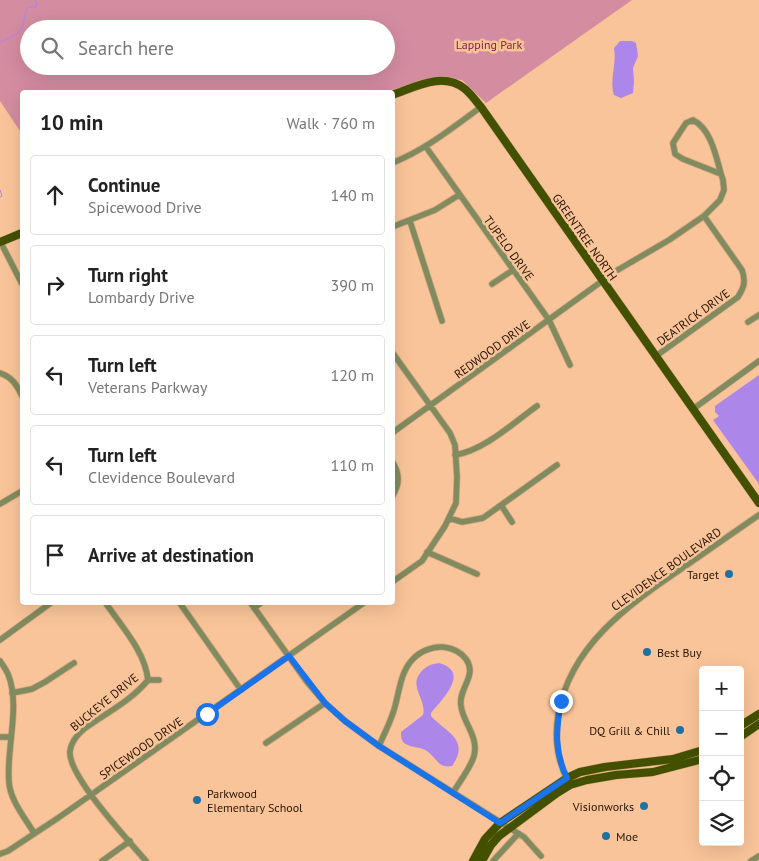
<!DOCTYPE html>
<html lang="en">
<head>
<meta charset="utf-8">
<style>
	:root { --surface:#fff; --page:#f2f2f2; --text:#222; --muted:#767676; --line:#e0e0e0 }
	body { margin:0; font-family:"PT Sans",sans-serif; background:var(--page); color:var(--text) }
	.controls { position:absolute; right:15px; bottom:15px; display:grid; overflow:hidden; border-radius:5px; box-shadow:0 5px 20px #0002 }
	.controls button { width:45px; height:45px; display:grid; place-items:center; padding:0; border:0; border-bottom:1px solid var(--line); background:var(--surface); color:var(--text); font:25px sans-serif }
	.stop { position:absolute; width:15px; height:15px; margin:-11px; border:4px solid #1a73e8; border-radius:50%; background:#fff }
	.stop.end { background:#1a73e8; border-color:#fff; box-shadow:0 1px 5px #0008 }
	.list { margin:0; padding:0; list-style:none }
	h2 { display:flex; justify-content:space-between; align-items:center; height:65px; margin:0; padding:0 20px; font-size:21px }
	h2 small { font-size:16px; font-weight:400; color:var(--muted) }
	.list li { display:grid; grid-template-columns:32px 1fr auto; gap:15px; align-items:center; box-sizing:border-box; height:80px; margin:0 10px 10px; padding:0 10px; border:1px solid var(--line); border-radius:5px }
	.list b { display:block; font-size:19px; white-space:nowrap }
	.list p { margin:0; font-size:16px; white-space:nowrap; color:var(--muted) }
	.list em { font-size:16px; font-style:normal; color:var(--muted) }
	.icon { flex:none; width:28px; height:28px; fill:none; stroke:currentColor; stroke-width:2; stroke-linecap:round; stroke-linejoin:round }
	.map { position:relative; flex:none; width:759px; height:861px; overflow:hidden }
	.search { position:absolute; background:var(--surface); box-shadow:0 5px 20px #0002; left:20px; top:20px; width:375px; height:55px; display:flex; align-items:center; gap:12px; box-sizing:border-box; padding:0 18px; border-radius:28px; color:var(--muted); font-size:19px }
	.panel { position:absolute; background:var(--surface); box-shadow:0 5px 20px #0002; left:20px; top:90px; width:375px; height:515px; border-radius:5px }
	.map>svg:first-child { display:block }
	.green { fill:#d48ca1; fill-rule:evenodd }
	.water { fill:#ac86e9 }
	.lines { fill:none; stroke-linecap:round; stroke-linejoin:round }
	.stream { stroke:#ac86e9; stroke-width:1 }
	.minor-casing { stroke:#d3a47e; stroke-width:7 }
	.major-casing { stroke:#d3a47e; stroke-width:9 }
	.minor { stroke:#808c5f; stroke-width:5.5 }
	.major { stroke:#425000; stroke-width:8 }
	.route { stroke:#1a73e8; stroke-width:6 }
	.poi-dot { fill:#1f71a2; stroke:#f9c499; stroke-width:2 }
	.labels { text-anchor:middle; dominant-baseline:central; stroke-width:5; stroke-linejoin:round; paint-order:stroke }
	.park-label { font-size:12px; fill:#86214a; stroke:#f9c499 }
	.street-label { font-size:12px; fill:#281505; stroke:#f9c499 }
	.poi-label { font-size:12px; fill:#281505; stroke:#f9c499; text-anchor:end }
</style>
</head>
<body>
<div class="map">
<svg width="759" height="861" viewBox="0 0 759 861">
	<rect width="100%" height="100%" fill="#f9c499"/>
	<path class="green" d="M0,0H632L486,103L462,80L441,78L393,93L22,92V134L0,101ZM29,29H386V66H29Z"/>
	<path class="water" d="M620,41H632L636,43L638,56L633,68L634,82L633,93L621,98L614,95C609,80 617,65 614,48Z
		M759,375V484L713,420L719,416L715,412V406Z
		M439,663C471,672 442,699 431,713V716C445,732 471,739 452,766C436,769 437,755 423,749C417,747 410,747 404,743C401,740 401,736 401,732L423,715C427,700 408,686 421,672C426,666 431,664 439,663Z"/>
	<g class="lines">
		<path class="stream" d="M0,42C7,39 18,35 22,28C25,22 23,16 28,7H36L37,4L35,0
			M0,190L2,196L0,197"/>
		<defs>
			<path id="minor" d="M693,120C711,129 716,156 721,174L683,159L675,154L673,143L686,123Z
				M426,147L549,320L570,365
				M392,163C425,150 452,128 481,107
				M410,221L442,321
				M392,227L435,210L459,195
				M0,241L22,284
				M492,284L513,270
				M748,322L759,315
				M392,352L450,433L455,445L457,477L456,503L445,526L422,561L392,582
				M656,356L738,297C744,287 746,282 742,270L704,216
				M0,373C12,377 17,385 22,396
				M693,409L759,361
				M392,433L616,271L669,240L704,216L720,200L724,190L723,180L721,174
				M455,455C485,450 513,423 537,406
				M392,461C400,474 400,484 392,497
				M0,504L22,491
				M501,505L512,522
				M449,518L462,522L483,518L557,465
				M427,552L477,574
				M105,602C121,626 145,651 148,680C131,701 106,713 84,729C77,735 71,742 70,751C67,775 129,841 146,861
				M179,602L241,690
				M250,602L307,682L325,703L345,721L379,746L524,837L541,856
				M254,608L262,602
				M0,640L52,602
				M0,661C3,665 6,670 8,674C21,706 6,748 9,782C10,800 25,818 34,833
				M148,680H159
				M12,693L32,689L45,682L74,663
				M0,737H10
				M266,743L325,703
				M379,746C384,734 390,723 394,710C399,694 400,673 412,660C419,652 432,646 443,647C452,648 460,651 466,659C478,676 458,688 461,706C463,723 479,736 474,756C470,769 459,782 453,793
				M568,781C557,760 554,739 558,715C570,646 627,606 681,569C707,551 733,533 759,515
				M0,854L8,851L58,818L365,602
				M102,861L130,841
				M493,861L518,834
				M751,861L759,856"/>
			<path id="major" d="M392,95C415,87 443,71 465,89C471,94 476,101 481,107L759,503
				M0,242L22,233
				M740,726L759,714
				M740,737L759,724
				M473,861L485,839L500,823L567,778L580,772L605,767L673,759L703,750
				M482,861L491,845L499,836L557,793L570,785L587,780L616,775L653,772L703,759"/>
		</defs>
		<use href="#minor" class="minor-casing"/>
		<use href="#major" class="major-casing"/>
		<use href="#minor" class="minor"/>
		<use href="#major" class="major"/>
	</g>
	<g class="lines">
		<path class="route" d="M207,714L289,656L325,703L345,721L379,746L500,823L567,778C554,751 556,730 561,701"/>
	</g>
	<g class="poi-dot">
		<circle cx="729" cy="574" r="5"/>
		<circle cx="647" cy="652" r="5"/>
		<circle cx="680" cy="730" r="5"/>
		<circle cx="197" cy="800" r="5"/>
		<circle cx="644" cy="806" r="5"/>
		<circle cx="606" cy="836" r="5"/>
	</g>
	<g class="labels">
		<g class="park-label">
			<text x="489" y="44">Lapping Park</text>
		</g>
		<g class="street-label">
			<text transform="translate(585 237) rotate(55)">GREENTREE NORTH</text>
			<text transform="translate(509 248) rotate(54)">TUPELO DRIVE</text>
			<text transform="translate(693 317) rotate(-36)">DEATRICK DRIVE</text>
			<text transform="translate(492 349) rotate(-36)">REDWOOD DRIVE</text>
			<text transform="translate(666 569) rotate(-36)">CLEVIDENCE BOULEVARD</text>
			<text transform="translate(104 702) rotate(-39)">BUCKEYE DRIVE</text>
			<text transform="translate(141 748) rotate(-35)">SPICEWOOD DRIVE</text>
		</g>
		<g class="poi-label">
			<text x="719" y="574">Target</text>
			<text x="657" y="652" text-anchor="start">Best Buy</text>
			<text x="670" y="730">DQ Grill &amp; Chill</text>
			<text x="207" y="793" text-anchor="start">Parkwood<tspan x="207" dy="14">Elementary School</tspan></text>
			<text x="634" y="806">Visionworks</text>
			<text x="616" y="836" text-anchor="start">Moe</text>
		</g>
	</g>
</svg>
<div class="controls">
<button>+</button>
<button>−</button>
<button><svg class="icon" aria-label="locate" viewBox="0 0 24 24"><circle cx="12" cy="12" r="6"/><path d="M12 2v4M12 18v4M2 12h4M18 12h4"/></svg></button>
<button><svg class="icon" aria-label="layers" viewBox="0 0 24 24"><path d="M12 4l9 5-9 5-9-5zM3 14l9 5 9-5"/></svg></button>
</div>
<div class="stop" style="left:207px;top:714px"></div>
<div class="stop end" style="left:561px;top:701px"></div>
<div class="search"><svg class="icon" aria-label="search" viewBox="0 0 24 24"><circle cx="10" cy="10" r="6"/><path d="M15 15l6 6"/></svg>Search here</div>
<section class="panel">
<h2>10 min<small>Walk · 760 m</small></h2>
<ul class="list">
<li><svg class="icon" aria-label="ahead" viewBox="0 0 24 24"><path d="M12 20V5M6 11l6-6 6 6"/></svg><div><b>Continue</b><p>Spicewood Drive</p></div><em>140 m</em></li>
<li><svg class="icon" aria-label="right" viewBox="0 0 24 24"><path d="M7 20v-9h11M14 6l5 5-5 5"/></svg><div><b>Turn right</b><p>Lombardy Drive</p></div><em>390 m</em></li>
<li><svg class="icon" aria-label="left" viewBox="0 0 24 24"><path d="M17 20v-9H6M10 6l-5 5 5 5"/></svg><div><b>Turn left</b><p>Veterans Parkway</p></div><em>120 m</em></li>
<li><svg class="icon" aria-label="left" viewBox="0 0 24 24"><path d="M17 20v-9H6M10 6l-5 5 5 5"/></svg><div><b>Turn left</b><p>Clevidence Boulevard</p></div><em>110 m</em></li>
<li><svg class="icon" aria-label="arrive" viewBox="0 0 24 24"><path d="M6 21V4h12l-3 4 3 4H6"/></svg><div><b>Arrive at destination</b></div></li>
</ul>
</section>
</div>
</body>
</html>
